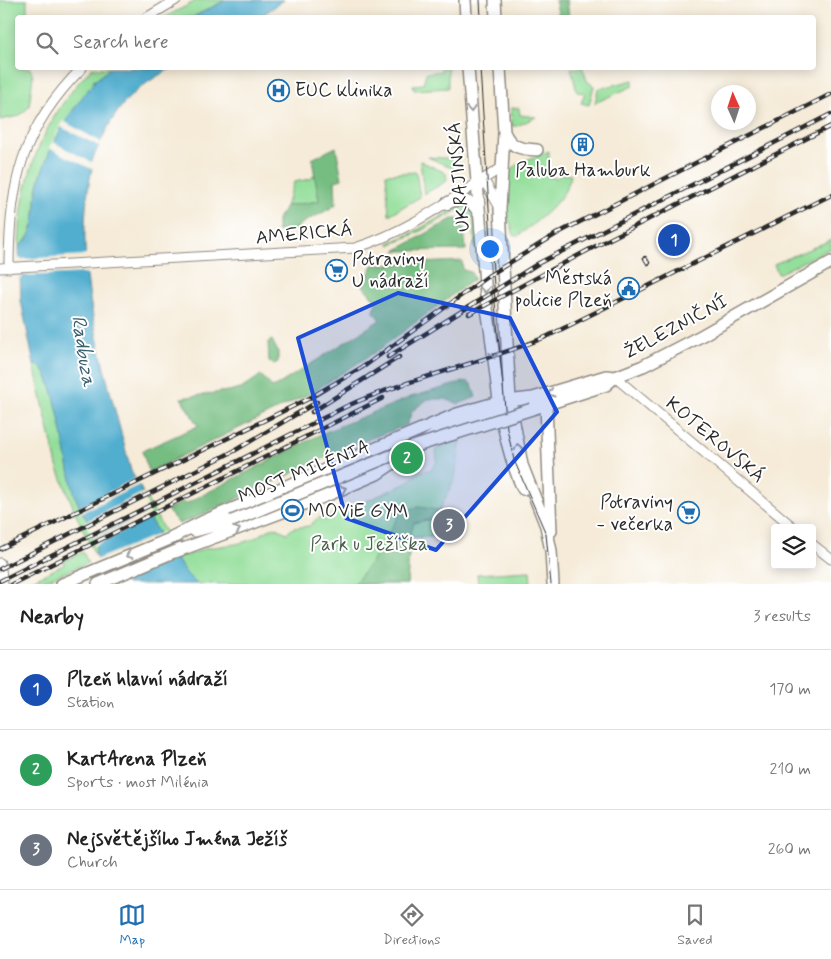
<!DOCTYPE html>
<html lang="en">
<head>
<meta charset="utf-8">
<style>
	:root { --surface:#fff; --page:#f2f2f2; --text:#222; --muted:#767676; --line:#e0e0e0; --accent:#1f6fb2 }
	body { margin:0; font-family:Mynerve,sans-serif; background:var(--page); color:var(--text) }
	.controls { position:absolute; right:15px; bottom:15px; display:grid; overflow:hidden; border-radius:5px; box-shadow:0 2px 12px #0003 }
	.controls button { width:45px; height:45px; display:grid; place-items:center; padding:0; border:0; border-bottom:1px solid var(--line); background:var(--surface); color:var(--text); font:25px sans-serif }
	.compass { position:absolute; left:711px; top:85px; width:45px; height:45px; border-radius:50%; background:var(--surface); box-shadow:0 2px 12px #0003; rotate:357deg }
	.you { position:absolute; left:489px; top:248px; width:18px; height:18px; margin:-12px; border:4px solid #fff; border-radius:50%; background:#1a73e8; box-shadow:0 0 0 8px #1a73e833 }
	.badge { display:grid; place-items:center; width:32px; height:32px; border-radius:50%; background:var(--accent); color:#fff; font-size:16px; font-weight:700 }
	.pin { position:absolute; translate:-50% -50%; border:2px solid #fff; box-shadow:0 1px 5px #0006 }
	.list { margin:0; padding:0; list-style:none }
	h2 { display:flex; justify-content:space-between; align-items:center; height:65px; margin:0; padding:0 20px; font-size:21px }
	h2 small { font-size:16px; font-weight:400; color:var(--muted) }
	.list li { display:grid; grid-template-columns:32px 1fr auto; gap:15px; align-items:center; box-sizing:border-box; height:80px; padding:0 20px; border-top:1px solid var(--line) }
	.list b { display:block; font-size:19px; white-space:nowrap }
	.list p { margin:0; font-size:16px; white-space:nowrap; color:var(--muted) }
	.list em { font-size:16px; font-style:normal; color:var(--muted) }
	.icon { flex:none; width:28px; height:28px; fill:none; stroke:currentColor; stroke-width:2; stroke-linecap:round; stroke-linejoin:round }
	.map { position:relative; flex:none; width:831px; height:584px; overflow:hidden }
	.search { position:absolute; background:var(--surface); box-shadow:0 2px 12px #0003; left:15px; right:15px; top:15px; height:55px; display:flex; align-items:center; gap:12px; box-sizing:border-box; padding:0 18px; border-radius:5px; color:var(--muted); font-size:19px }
	.sheet { height:305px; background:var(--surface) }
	nav { display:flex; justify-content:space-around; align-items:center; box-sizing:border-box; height:70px; border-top:1px solid var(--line); background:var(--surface); font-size:14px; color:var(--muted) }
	nav a { display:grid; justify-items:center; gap:2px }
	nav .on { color:var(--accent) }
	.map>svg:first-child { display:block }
	.green { fill:#93de9a; stroke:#5f8462 }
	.forest { fill:#76bd82; stroke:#507456 }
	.water { fill:#51aecf; stroke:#3e6c7d }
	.pier { fill:#f5ebd8 }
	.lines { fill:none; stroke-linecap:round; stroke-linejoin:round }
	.minor-casing { stroke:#908b82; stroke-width:11 }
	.major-casing { stroke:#908b82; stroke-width:14 }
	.minor { stroke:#fff; stroke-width:9 }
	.major { stroke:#fff; stroke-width:11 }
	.tram { stroke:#2b2b2b; stroke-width:1 }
	.rail-casing { stroke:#2b2b2b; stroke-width:4.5 }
	.rail { stroke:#fff; stroke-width:2.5; stroke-dasharray:8; stroke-linecap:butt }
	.major-bridge-casing { stroke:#908b82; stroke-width:14; stroke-linecap:butt }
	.major-bridge { stroke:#fff; stroke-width:11 }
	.oneway { stroke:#a0a0a0 }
	.marked { fill:#1d4ed8; fill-opacity:0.2; stroke:#1d4ed8; stroke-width:4; stroke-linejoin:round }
	.labels { text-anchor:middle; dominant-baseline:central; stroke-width:4; stroke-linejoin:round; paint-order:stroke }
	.poi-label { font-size:19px; fill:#2b2b2b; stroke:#fff; text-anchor:start }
	.street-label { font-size:19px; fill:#2b2b2b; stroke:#fff }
	.park-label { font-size:19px; fill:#4a614c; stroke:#fff }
	.water-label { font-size:20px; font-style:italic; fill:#3a5f6d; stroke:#fff }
</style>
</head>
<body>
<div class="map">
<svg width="831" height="584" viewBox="0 0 831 584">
	<rect width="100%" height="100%" fill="#fff"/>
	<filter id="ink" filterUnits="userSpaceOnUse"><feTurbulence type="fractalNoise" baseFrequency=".02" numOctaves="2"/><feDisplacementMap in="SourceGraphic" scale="10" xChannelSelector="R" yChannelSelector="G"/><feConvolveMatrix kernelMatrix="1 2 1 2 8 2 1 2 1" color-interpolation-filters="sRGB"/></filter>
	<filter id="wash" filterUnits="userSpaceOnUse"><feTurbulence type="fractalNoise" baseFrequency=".0096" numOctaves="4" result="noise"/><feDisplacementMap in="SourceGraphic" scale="20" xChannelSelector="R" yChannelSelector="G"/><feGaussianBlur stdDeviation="1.12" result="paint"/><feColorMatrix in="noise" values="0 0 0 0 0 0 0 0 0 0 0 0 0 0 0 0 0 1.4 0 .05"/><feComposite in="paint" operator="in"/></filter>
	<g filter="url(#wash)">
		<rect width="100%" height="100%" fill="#f5ebd8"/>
		<path class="green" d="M0,0H27V17L18,18V68H30L33,76L29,107L19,116L0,120Z
			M198,0H226L193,17L163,18Z
			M92,68H110C90,86 50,148 41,174C35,196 40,233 19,246C20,177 44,117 92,68Z
			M441,68H448V88L414,90L413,85L423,84L426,73L441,71Z
			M571,68H583L587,81L594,86L589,105L581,103L585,93L577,92Z
			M633,80V86L595,103L598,89Z
			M511,108H519L520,115L536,117L517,126H512Z
			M549,151L548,177L557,178L561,174L571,175C566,201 538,220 518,236H514L510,221L506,222C505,207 502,179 513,168C522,160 538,156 549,151Z
			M428,157L457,159L458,171Z
			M420,161L446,173L447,181L424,194Z
			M416,172L420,197L389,215L386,174Z
			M315,173L319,201L286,206L294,182L311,179Z
			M463,204L475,211L478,249H475L473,218L458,210L419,232L390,245L389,243L412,233Z
			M831,240V248L778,274L774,264Z
			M34,365H39C60,385 65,467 76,498C83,519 100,532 95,555L77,517L57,466Z
			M461,440L455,478L432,526L433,537H410L407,584H197L186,573L150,520L140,487L164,530L186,556L206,548L236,544L251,540L274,527L287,533L293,528L309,526L319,517L327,519L338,509L344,511L407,483L420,471L431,470L437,462L436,449Z
			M83,552L88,563L36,584H24L65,564L64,561Z
			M530,571L531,584H478L477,574Z"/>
		<path class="forest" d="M555,0H567L569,17H559Z
			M336,147L342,179L335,181L336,204C324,214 310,217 297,227L299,231H277V220L286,206L319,201L312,159Z
			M452,219H458L464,228L466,250L395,251Z
			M462,261L463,270L471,272L474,279L380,349L311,393L149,472L142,451L198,426L181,398L241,389L261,375L273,388L380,320L374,312L376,301L363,286L373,265Z
			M272,340L278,352V362L274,364L269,362L268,342Z
			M467,381L472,385L476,397L459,404L445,399H428L412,411L407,425L358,443L200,516L179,524L167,510L183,502L185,504L323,433L411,397Z
			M419,507L438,510L432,521L427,520L414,523L410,536L407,584H354L370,564L402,510Z"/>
		<path class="water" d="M226,0H284L260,17H193Z
			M110,68H172C120,95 112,117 89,167L92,169C69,270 107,374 131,471L140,487L150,520L186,573L197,584H127L111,572L103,570L95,555C100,532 83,519 76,498C65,467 59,385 40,366L34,365L21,301L19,246C38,235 34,209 37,190C46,149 69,112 95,81H92L97,79Z"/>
		<path class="pier" d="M63,121L101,142L99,146L61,127L53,142L93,163L92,169L49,148Z
			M87,252L88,275L85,273L23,276L20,279L18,256L22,259L84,255Z
			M138,477L142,486L139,485L80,513L78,508Z
			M144,492L148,510L93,538L85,522Z
			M149,511L151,517L94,546L93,539Z
			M163,532L169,543L100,571L95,560Z"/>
	</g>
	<g filter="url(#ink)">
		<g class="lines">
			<defs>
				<path id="minor" d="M146,18L176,0
					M477,183L486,184L499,206
					M0,268L355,248C410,231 455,196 503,167
					M9,268C9,184 21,129 82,68
					M615,377L794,528
					M812,544L831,559
					M0,563L3,584"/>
				<path id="major" d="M465,0L466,18
					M495,0L496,18
					M468,68L487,309C498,371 496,429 523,489
					M500,68L504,132L500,209L510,401L522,465L546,526L551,551L553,584
					M504,132C511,148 521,149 537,150
					M446,204C459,196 473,200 479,214
					M546,405L551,531
					M532,409L606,385L615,377L643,366L699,337L831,262
					M195,531L232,521
					M172,537L206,520L457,414L498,402L533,398L606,376L615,377
					M175,552L328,495L377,474L451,424L506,411
					M62,584L177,536
					M98,584L181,549"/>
			</defs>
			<use href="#minor" class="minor-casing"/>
			<use href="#major" class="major-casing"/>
			<use href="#minor" class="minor"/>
			<use href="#major" class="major"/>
			<path class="tram" d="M480,0L481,18
				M480,68L495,302L507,429L514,460L546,534L551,584"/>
			<defs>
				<path id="rail" d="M645,258L648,263
					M469,314L594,247L831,126
					M388,357L539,263L831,114
					M312,412L399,357
					M0,549L308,399L366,365L488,276L558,233L831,94
					M0,569L234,451L317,402
					M0,581L345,407C411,377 482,364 548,336L831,195
					M12,584L383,398"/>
			</defs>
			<use href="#rail" class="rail-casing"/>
			<use href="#rail" class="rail"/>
			<defs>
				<path id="major-bridge" d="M232,521L410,448L532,409"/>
			</defs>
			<use href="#major-bridge" class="major-bridge-casing"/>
			<use href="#major-bridge" class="major-bridge"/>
		</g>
		<defs><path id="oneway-chevron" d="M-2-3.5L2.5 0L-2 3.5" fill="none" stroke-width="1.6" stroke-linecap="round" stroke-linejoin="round" transform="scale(1.25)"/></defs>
		<g class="oneway">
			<use href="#oneway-chevron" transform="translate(471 109) rotate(86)"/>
			<use href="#oneway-chevron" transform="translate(485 290) rotate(86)"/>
			<use href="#oneway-chevron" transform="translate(494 355) rotate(85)"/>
			<use href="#oneway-chevron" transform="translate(551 393) rotate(164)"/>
			<use href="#oneway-chevron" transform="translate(518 447) rotate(-103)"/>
			<use href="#oneway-chevron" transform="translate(343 489) rotate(-23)"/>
			<use href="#oneway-chevron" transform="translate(237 530) rotate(-21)"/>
			<use href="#oneway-chevron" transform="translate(129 555) rotate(158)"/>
		</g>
	</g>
	<path class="marked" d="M398,293L510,318L557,412L436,550L346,518L298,338Z"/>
	<defs>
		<symbol id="hospital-ring" viewBox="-11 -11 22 22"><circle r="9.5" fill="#fff" stroke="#1f6fb2" stroke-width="1.5"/><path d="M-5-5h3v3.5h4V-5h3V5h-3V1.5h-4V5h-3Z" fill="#1f6fb2"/></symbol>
		<symbol id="building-ring" viewBox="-11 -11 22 22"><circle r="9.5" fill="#fff" stroke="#1f6fb2" stroke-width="1.5"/><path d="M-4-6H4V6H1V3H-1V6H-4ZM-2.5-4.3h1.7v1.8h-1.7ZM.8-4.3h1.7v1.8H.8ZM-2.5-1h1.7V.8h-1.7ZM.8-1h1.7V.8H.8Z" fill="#1f6fb2"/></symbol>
		<symbol id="supermarket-ring" viewBox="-11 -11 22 22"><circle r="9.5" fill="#fff" stroke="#1f6fb2" stroke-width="1.5"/><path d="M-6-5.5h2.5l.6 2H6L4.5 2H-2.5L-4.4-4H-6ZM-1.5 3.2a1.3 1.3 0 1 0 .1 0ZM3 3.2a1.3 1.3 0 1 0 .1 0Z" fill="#1f6fb2"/></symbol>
		<symbol id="civic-ring" viewBox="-11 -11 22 22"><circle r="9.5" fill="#fff" stroke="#1f6fb2" stroke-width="1.5"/><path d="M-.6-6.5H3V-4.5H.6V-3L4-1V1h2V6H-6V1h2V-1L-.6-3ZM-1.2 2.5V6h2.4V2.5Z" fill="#1f6fb2"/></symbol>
		<symbol id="stadium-ring" viewBox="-11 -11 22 22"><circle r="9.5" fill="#fff" stroke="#1f6fb2" stroke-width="1.5"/><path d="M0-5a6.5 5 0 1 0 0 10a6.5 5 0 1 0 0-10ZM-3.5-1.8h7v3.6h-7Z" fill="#1f6fb2"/></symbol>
	</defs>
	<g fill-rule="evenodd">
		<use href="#hospital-ring" x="266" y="78" width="25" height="25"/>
		<use href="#building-ring" x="570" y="132" width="25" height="25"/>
		<use href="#supermarket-ring" x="324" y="258" width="25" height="25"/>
		<use href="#civic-ring" x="616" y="276" width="25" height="25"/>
		<use href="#stadium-ring" x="280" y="498" width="25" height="25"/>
		<use href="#supermarket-ring" x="676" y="500" width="25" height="25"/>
	</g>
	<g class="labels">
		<g class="poi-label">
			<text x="295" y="90">EUC klinika</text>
			<text x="583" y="170" text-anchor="middle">Paluba Hamburk</text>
			<text x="352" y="259">Potraviny<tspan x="352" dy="22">U nádraží</tspan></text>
			<text x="612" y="278" text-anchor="end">Městská<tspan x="612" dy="22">policie Plzeň</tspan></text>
			<text x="673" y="502" text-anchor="end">Potraviny<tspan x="673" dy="22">- večerka</tspan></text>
			<text x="308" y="511">MOViE GYM</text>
		</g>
		<g class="street-label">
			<text transform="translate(459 177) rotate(-95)">UKRAJINSKÁ</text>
			<text transform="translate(304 234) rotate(-5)">AMERICKÁ</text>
			<text transform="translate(676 327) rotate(-28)">ŽELEZNIČNÍ</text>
			<text transform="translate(715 440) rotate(40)">KOTEROVSKÁ</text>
			<text transform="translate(304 472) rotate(-22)">MOST MILÉNIA</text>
		</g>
		<g class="park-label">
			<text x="369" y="544">Park u Ježíška</text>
		</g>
		<g class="water-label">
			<text transform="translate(83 351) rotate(81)">Radbuza</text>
		</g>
	</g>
</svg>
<div class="controls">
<button><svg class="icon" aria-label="layers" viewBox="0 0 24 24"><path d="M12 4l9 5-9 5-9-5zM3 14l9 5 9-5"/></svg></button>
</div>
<svg class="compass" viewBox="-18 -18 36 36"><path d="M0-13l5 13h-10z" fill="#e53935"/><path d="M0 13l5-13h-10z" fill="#767676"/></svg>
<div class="you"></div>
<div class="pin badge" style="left:674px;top:240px;background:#1a4fb4">1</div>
<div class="pin badge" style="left:407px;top:458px;background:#2e9e5b">2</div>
<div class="pin badge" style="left:449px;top:525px;background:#6b7280">3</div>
<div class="search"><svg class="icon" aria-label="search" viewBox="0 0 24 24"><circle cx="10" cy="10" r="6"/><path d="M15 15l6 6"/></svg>Search here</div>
</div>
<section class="sheet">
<h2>Nearby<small>3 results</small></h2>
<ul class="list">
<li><span class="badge" style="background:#1a4fb4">1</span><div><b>Plzeň hlavní nádraží</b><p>Station</p></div><em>170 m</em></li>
<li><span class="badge" style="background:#2e9e5b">2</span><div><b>KartArena Plzeň</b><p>Sports · most Milénia</p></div><em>210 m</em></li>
<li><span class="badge" style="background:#6b7280">3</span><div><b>Nejsvětějšího Jména Ježíš</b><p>Church</p></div><em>260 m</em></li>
</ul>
</section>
<nav>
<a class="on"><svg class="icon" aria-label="map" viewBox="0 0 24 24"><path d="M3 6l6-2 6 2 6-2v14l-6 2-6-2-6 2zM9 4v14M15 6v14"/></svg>Map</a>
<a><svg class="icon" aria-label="directions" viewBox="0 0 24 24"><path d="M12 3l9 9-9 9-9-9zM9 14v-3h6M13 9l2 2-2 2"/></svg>Directions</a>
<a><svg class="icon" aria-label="saved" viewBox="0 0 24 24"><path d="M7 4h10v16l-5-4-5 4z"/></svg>Saved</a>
</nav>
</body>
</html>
